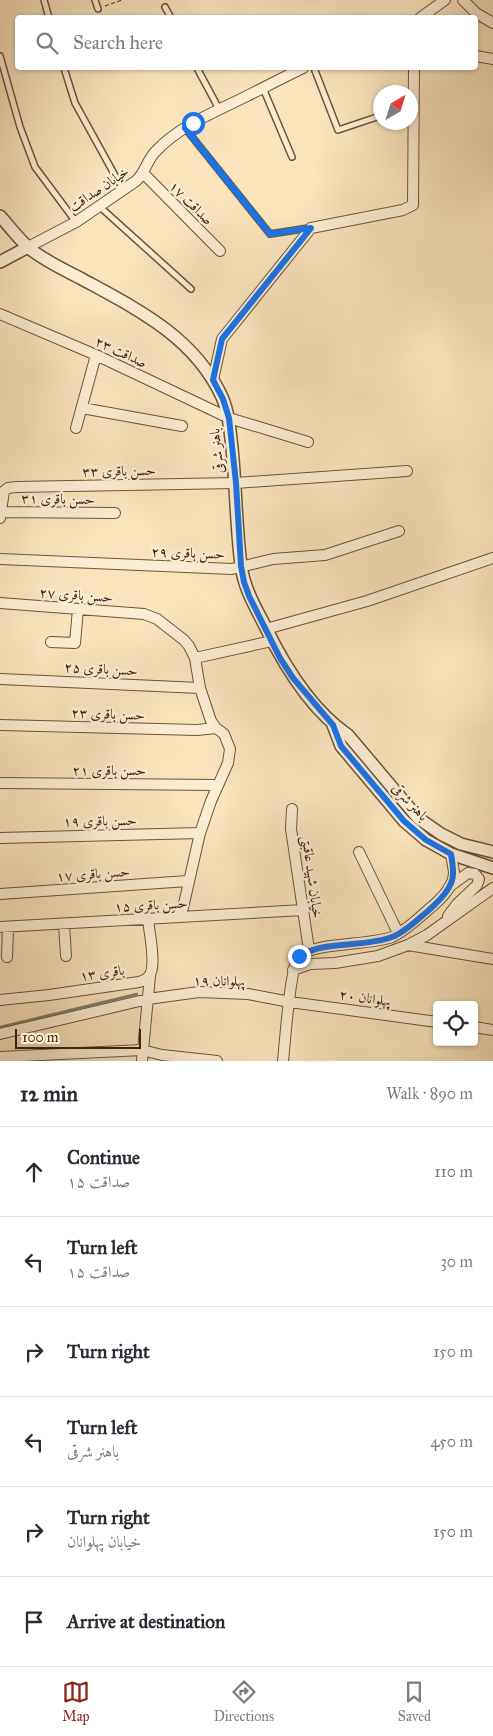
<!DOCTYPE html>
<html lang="en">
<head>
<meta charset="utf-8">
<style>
	:root { --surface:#fff; --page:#f2f2f3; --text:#2b2b33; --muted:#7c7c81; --line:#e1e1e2; --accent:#8f2418 }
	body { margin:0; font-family:"IM FELL Great Primer",Amiri,serif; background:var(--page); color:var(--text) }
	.controls { position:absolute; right:15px; bottom:15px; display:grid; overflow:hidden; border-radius:5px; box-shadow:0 1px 4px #0004 }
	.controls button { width:45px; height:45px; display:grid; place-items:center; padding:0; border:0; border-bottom:1px solid var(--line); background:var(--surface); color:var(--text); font:25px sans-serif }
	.compass { position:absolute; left:373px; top:85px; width:45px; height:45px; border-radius:50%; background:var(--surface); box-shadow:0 1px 4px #0004; rotate:39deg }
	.scale { position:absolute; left:15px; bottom:12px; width:126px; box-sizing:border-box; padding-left:5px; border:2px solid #3f240f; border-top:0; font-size:14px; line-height:18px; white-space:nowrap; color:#3f240f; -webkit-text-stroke:4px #fbedd3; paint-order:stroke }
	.stop { position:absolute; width:15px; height:15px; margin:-11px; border:4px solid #1a73e8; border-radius:50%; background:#fff }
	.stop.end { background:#1a73e8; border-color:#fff; box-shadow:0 1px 5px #0008 }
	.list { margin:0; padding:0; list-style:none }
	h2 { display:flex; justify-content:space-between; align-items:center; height:65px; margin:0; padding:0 20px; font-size:21px }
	h2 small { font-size:16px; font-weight:400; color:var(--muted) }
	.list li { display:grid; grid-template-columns:32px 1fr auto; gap:15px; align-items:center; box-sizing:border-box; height:90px; padding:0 20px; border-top:1px solid var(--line) }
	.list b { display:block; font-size:19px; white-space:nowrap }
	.list p { margin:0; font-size:16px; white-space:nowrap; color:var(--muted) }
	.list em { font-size:16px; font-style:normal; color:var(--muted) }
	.icon { flex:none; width:28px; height:28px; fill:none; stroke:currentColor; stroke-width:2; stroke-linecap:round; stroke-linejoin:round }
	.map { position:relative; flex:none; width:493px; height:1061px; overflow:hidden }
	.search { position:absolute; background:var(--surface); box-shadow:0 1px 4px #0004; left:15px; right:15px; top:15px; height:55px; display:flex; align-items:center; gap:12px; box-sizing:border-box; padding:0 18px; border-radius:5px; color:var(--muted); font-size:19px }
	.sheet { height:605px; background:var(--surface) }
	nav { display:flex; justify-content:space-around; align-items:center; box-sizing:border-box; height:70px; border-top:1px solid var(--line); background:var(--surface); font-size:14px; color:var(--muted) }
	nav a { display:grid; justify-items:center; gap:2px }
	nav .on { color:var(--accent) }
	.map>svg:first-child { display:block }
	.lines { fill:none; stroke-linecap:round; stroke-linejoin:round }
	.stream { stroke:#788073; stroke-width:2.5 }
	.service-casing { stroke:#6e543a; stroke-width:8 }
	.minor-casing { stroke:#6e543a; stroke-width:12 }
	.tertiary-casing { stroke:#6e543a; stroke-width:14 }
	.path { stroke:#3f240f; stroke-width:1; stroke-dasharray:4 2.5; stroke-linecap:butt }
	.service { stroke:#fbedd3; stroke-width:5 }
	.minor { stroke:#fbedd3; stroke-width:10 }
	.tertiary { stroke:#fbedd3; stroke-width:11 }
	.route { stroke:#1a73e8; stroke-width:6 }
	.labels { text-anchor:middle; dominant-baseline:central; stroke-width:4.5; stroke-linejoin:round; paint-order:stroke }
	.street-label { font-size:14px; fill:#3f240f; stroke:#fbedd3 }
</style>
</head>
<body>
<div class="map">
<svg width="493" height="1061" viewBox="0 0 493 1061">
	<rect width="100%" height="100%" fill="#f9e4bc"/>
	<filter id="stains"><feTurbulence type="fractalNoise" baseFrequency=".004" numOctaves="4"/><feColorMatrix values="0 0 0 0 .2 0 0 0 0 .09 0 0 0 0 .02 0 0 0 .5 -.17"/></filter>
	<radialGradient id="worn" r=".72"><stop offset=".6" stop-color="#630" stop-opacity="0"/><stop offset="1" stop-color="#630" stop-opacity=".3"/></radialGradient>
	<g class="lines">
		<path class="stream" d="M0,1027L137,994"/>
		<defs>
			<path id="service" d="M44,0L49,18
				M95,0L98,9
				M165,7L171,18
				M0,56L20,127L35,167L76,222
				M64,68L75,103L123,190
				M197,68L219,109
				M314,68L338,130L380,116
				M263,88L292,157
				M185,128L270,234L309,228
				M99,206L191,289"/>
			<path id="minor" d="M463,0L476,13L493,23
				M420,18L445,0
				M476,56L493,59
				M144,174L220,251
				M28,247L76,222L136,181C146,172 147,159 157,150C181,125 215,112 245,97C265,87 284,77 303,68
				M0,314L96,355L229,418L308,442
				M213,380L222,339L311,228L403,210L413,205L414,68
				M82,408L182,426
				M76,428L96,355
				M4,491L8,488L16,487L236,483L407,471
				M1,512L115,513
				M0,518L4,491
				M0,559L232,569L273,559L325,555L399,531
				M0,603L144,614L157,619L184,640L189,646L195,658L200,688L211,721L216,728L224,734L230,749L228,763L211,801L200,833L183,908L177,917
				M266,629L367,601L493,558
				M51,642L75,643L78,609
				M195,658L272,641
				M0,679L200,688
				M0,725L197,730L216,728
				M0,783L218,785
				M292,809L291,829L309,950
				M0,838L200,833
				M359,852L398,933
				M0,894L188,881
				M448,916L457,904L477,885L479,879L475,874L468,873L449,887
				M64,924L66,956
				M0,927L303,910
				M408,945L493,959
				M7,957L8,927
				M293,970L310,964L335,963L378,956L408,945L427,935L493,888
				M0,1000L49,995L139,982C142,981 147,979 149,976C157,967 149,931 148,919
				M474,1027L493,1030
				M0,1034L148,999L199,992L248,994L290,1002L437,1022
				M0,1057L142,1050L162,1055L217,1061
				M142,1061L150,976
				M283,1061C285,1043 290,966 299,956C311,943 372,945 392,937C405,931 418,919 429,909C439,901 454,887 454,872C453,866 452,860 451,854"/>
			<path id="tertiary" d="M0,216C9,226 18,238 28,247C40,258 64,270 80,278C135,308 194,336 222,397C229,413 230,431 232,448C236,487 236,527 241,565C244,589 256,608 266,628C285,667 311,710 348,735L418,818L441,834L461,844L493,852
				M0,262L28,247
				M333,725L341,746L404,821L426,840L451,854L493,868"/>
		</defs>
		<use href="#service" class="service-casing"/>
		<use href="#minor" class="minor-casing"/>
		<use href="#tertiary" class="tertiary-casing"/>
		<path class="path" d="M105,6L122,0"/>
		<use href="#service" class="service"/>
		<use href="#minor" class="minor"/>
		<use href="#tertiary" class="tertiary"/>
	</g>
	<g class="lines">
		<path class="route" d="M193,123L185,128L270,234L311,228L222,339L213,380L223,399L229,418L236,483L241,566L244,582L249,596L280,658L293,678L333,725L341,746L404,821L426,840L451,854C452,860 453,866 453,872C454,887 439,901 429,910C418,919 405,932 392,937C362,948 326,940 299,956"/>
	</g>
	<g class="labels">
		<g class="street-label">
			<text transform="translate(99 189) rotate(-34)">خیابان صداقت</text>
			<text transform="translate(191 203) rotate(45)">صداقت ۱۷</text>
			<text transform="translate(121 352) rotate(25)">صداقت ۲۳</text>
			<text transform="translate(217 451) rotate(-96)">باهنر شرقی</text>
			<text transform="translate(119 471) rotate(-1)">حسن باقری ۳۳</text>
			<text transform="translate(58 499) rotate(1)">حسن باقری ۳۱</text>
			<text transform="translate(188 553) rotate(2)">حسن باقری ۲۹</text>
			<text transform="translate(76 595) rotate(4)">حسن باقری ۲۷</text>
			<text transform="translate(101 669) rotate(3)">حسن باقری ۲۵</text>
			<text transform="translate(108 714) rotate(2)">حسن باقری ۲۳</text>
			<text x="109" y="770">حسن باقری ۲۱</text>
			<text transform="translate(410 802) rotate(47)">باهنر شرقی</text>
			<text transform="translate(100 821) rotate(-1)">حسن باقری ۱۹</text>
			<text transform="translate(93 874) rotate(-4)">حسن باقری ۱۷</text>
			<text transform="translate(312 877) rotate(82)">خیابان شهید عاقبتی</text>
			<text transform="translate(151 905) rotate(-3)">حسن باقری ۱۵</text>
			<text transform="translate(102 973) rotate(-8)">باقری ۱۳</text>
			<text transform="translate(219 981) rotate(1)">پهلوانان ۱۹</text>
			<text transform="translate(365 998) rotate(8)">پهلوانان ۲۰</text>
		</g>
	</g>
	<rect width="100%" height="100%" filter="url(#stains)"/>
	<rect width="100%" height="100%" fill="url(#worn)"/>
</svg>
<div class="controls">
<button><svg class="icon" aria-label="locate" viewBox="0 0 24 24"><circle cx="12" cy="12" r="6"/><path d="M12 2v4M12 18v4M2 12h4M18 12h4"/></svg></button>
</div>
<svg class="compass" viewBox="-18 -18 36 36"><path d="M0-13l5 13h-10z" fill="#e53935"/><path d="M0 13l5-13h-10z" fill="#7c7c81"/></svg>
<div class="scale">100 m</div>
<div class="stop" style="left:193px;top:123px"></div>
<div class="stop end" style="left:299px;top:956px"></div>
<div class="search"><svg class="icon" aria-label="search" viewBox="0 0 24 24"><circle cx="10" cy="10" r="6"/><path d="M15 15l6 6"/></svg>Search here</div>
</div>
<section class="sheet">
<h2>12 min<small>Walk · 890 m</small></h2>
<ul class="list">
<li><svg class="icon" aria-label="ahead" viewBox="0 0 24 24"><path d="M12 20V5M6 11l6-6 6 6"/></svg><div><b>Continue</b><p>صداقت ۱۵</p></div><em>110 m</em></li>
<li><svg class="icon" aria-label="left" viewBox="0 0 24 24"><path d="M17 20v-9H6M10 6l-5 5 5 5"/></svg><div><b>Turn left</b><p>صداقت ۱۵</p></div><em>30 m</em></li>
<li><svg class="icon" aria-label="right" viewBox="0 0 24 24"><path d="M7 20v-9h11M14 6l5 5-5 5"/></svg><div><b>Turn right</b></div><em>150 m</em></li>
<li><svg class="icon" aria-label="left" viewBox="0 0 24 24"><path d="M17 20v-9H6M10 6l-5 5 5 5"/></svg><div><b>Turn left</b><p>باهنر شرقی</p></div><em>450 m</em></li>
<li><svg class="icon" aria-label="right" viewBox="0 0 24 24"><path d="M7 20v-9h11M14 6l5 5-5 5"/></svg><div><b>Turn right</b><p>خیابان پهلوانان</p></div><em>150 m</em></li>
<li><svg class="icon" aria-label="arrive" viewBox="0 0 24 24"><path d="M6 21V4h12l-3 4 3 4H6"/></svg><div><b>Arrive at destination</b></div></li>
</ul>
</section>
<nav>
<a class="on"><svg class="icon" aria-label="map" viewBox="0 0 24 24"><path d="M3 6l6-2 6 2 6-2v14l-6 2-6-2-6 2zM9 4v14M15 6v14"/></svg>Map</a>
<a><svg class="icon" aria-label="directions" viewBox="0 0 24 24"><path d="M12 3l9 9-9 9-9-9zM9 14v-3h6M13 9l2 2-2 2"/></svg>Directions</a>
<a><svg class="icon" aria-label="saved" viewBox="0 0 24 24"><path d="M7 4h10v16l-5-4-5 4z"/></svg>Saved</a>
</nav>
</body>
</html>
